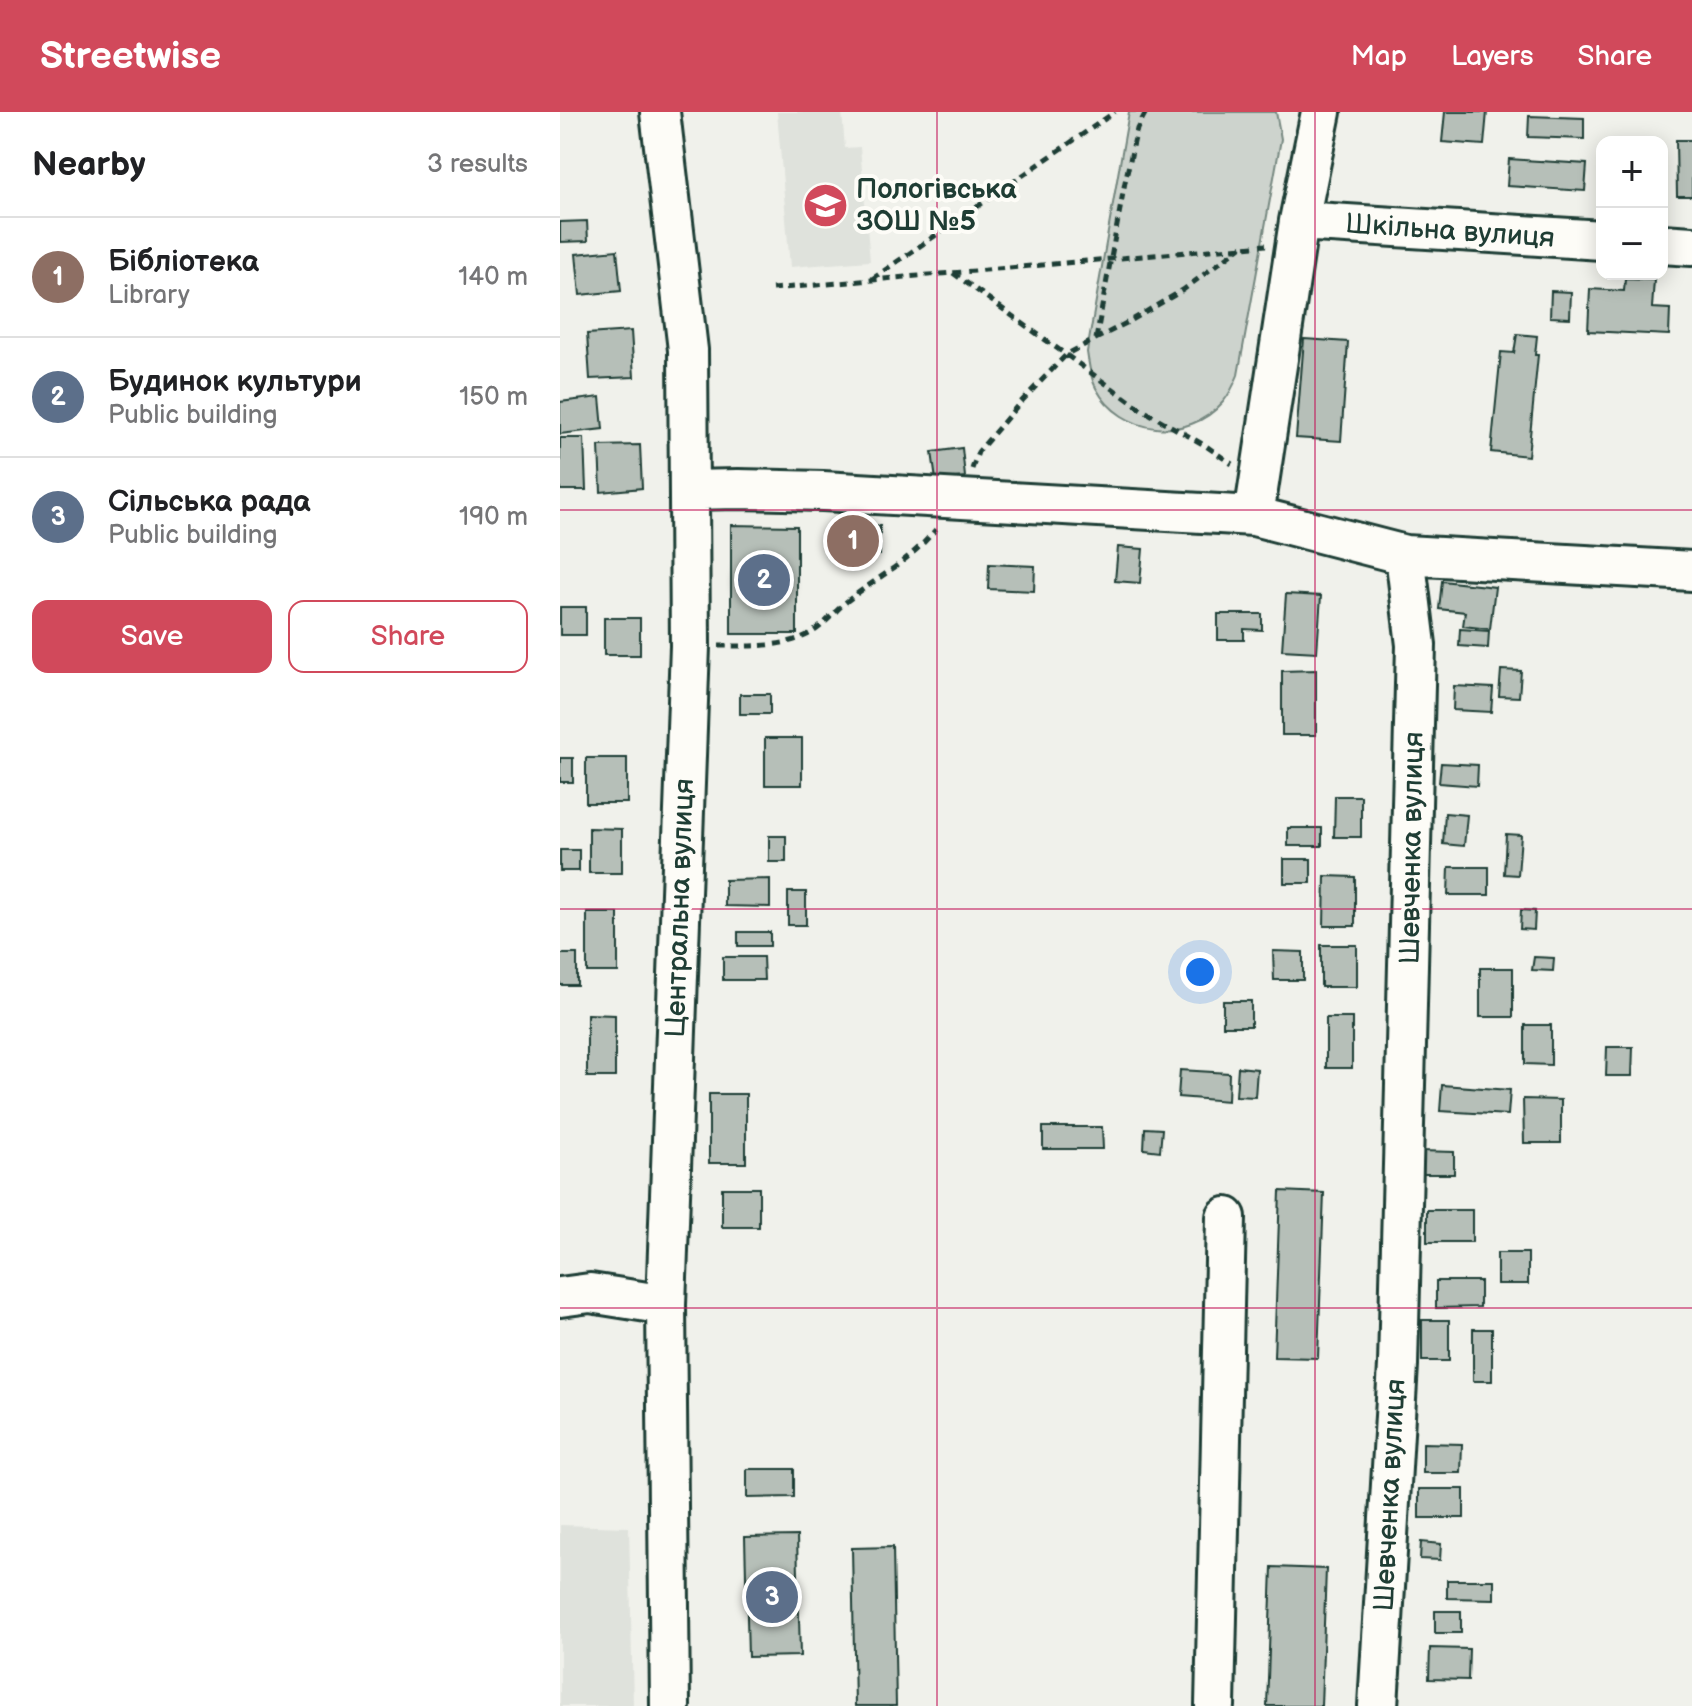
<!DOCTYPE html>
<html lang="en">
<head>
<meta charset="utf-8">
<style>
	:root { --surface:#fff; --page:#f2f2f2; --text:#202124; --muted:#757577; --line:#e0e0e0; --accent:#d1495b }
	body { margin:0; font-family:"Balsamiq Sans",sans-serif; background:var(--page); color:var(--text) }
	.controls { position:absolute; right:24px; top:24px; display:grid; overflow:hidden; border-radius:16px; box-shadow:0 4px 20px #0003 }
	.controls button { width:72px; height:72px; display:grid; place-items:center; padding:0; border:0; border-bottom:2px solid var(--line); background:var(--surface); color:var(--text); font:40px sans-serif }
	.you { position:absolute; left:640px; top:860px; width:28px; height:28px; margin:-20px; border:6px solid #fff; border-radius:50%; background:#1a73e8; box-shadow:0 0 0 12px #1a73e833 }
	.badge { display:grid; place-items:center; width:52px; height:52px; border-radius:50%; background:var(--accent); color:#fff; font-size:26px; font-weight:700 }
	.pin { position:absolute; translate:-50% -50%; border:4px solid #fff; box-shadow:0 2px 8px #0006 }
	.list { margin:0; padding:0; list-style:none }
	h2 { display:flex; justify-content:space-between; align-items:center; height:104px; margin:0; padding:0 32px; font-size:34px }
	h2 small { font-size:26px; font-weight:400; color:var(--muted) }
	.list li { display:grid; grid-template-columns:52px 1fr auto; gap:24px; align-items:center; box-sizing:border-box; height:120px; padding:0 32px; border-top:2px solid var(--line) }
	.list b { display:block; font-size:30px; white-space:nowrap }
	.list p { margin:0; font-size:26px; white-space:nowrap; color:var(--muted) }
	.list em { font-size:26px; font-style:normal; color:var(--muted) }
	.actions { display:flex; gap:16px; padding:24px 32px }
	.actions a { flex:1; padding:18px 0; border:2px solid var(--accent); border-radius:16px; text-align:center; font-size:28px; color:var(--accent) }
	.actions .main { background:var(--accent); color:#fff }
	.map { position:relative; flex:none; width:1132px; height:1594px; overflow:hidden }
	header { display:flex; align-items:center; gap:48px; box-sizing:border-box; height:112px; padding:0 40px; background:var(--accent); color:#fff }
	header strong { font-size:38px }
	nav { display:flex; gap:44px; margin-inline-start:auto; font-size:28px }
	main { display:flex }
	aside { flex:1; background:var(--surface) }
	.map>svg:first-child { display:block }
	.built { fill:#dfe2dc }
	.green { fill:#cdd3cd; stroke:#768880; stroke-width:2 }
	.building { fill:#b6bfb8; stroke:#1f3d34; stroke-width:2 }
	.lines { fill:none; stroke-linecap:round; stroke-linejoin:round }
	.minor-casing { stroke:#1f3d34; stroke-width:44 }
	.path { stroke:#1f3d34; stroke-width:5; stroke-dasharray:8 6; stroke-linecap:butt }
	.minor { stroke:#fdfcf7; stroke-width:38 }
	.grid { fill:none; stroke:#c2185b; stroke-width:2; stroke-opacity:0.55 }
	.labels { text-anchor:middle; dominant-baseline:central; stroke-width:8; stroke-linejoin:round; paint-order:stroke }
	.poi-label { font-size:28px; font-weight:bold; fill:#1f3d34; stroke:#fdfcf7; text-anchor:start }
	.street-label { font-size:28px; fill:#1f3d34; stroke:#fdfcf7 }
</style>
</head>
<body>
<header>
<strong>Streetwise</strong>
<nav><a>Map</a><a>Layers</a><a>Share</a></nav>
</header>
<main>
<aside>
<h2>Nearby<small>3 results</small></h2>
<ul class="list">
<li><span class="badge" style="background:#8d6e63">1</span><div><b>Бібліотека</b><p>Library</p></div><em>140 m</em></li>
<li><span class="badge" style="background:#5c6f8a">2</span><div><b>Будинок культури</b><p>Public building</p></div><em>150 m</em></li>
<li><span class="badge" style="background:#5c6f8a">3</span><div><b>Сільська рада</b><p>Public building</p></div><em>190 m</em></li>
</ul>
<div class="actions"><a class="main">Save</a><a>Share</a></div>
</aside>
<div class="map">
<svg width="1132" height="1594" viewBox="0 0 1132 1594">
	<rect width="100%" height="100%" fill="#f0f1eb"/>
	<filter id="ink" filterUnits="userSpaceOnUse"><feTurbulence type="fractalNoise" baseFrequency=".0125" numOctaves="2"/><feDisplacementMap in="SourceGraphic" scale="16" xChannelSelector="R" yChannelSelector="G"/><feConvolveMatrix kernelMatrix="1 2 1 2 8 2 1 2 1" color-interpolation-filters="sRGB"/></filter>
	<g filter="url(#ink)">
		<path class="built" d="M217,0H282L285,36L300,35L310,149L230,155Z
			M0,1413L69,1415L73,1594H0Z"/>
		<path class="green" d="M569,0H716L721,27L678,263C674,273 670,282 663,290C628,331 561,323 536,276C530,265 529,252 527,240Z"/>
		<path class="building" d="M885,0H927L924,33L882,30Z
			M969,4L1024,6V27L968,25Z
			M1116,28H1132V84H1117Z
			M949,47L1027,52L1025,79L947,74Z
			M27,109L28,129L0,130V110Z
			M57,138L61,179L20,183L16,142Z
			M1065,167L1094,168L1092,196L1110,197L1109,223L1028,219L1030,177L1064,179Z
			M991,179L1011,180L1010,206L990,205Z
			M71,219L74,265L30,267L27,222Z
			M957,222L977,224L975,243H978L968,344L931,340L941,240L954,241Z
			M744,227L788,230L781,329L736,326Z
			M40,285L43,317L0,322V290Z
			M0,326H24L26,378H0Z
			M80,333L82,376L41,380L39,334Z
			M402,336L405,365L376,368L372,340Z
			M171,413L237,414V522H171Z
			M267,414H320V443H266Z
			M558,435L583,437L580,471L555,469Z
			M429,452L475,454L474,479L428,477Z
			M882,469L935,475L930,517L903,514L905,500L879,497Z
			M726,482L761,484L757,540L722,538Z
			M0,495H26V523H0Z
			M658,502H702V518L684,517V528H658Z
			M44,506H80V543H44Z
			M900,517L929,519L928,536L899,534Z
			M756,558V623H722V559Z
			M941,558L961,559L959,585L939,584Z
			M894,574L933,576L931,600L893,598Z
			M180,582H210V602H180Z
			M205,626H242V673H205Z
			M0,646H13V670H0Z
			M26,646H67V691H26Z
			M881,651L918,653L917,674L879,671Z
			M775,684H801V725H774Z
			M885,701L907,703L904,734L883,732Z
			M29,716L62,717V761H29Z
			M728,716H762V734H728Z
			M946,722L961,723L958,763L944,762Z
			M209,724H226V750H209Z
			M0,738H19V759H0Z
			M724,747H751V771H724Z
			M889,755H929V783H888Z
			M765,764L795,765V814H764Z
			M210,767V795L165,794V768Z
			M228,780H246V813H228Z
			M961,798L975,799L974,818L960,817Z
			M27,801H58V860H27Z
			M178,820H210V834H178Z
			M761,833H797V875H761Z
			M713,839L743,840V868H714Z
			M0,842H17V873H0Z
			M163,845H203L204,868H163Z
			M974,845L994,846L993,859L972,858Z
			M920,856H953V905H920Z
			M663,889H691V914H663Z
			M27,902L55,903V965H27Z
			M766,906H792V956H766Z
			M965,913H991V953L965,952Z
			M1047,935H1073L1072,964H1046Z
			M678,955L697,957L695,985L676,984Z
			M620,958L669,961L668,989L618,985Z
			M882,973L950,978L948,1003L880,999Z
			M149,982H186V1051H149Z
			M963,987L1001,988V1031H964Z
			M483,1015H542L543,1037H483Z
			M585,1016L602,1017L600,1039L584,1037Z
			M860,1039L894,1040V1062H860Z
			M162,1076H199V1115H162Z
			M720,1079L764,1081L758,1246L714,1245Z
			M867,1098H912V1130H867Z
			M937,1141H968V1172H937Z
			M876,1169H920V1195L876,1196Z
			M862,1208H889V1249H862Z
			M913,1217H932V1269H913Z
			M863,1331L902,1332L901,1361H863Z
			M187,1357H234V1385L187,1386Z
			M859,1377H904V1406H859Z
			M237,1424L240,1544L188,1545L185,1425Z
			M861,1430L881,1432L880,1448L860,1447Z
			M333,1435L336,1594H295L292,1436Z
			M712,1455L766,1457L761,1594H707Z
			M887,1468H934V1487L887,1486Z
			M875,1499H901V1521H875Z
			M870,1536L909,1537L908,1568L869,1567Z"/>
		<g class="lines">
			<defs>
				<path id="minor" d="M100,0L128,238L130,534L106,1193L110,1594
					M761,0L739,109L694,404L845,443L856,533L838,1253L818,1594
					M739,109L1042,128
					M1102,132L1132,134
					M129,378L178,377L263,379L694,404
					M845,443L1132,459
					M0,1185L30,1181L106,1193
					M655,1594L666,1105"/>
			</defs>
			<use href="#minor" class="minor-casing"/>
			<path class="path" d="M393,161L581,297L646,334L672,352
				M312,167L555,0
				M212,177L706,133
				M536,227L565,70L577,17L586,0
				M412,357L418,340L458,293L507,242L572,208L623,178L682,134
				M159,534C187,534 223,536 249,522C263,515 274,500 286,490C319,464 349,450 376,417"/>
			<use href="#minor" class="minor"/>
		</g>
	</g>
	<path class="grid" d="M377,0V1594M755,0V1594M0,398H1132M0,797H1132M0,1196H1132"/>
	<defs>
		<symbol id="school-disc" viewBox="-11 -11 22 22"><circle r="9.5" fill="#d1495b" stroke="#fdfcf7"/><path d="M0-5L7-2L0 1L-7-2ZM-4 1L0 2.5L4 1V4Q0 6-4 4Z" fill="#fff"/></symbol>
	</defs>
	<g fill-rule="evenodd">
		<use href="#school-disc" x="240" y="68" width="51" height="51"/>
	</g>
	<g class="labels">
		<g class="poi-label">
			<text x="296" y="77">Пологівська<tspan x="296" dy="32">ЗОШ №5</tspan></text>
		</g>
		<g class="street-label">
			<text transform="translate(890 119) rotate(4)">Шкільна вулиця</text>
			<text transform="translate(852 736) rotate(-89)">Шевченка вулиця</text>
			<text transform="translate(120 796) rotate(-88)">Центральна вулиця</text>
			<text transform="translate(830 1383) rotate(-87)">Шевченка вулиця</text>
		</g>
	</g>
</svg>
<div class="controls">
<button>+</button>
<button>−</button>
</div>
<div class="you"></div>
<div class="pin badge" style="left:293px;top:429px;background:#8d6e63">1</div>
<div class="pin badge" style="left:204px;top:468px;background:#5c6f8a">2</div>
<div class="pin badge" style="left:212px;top:1485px;background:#5c6f8a">3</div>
</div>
</main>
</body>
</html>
